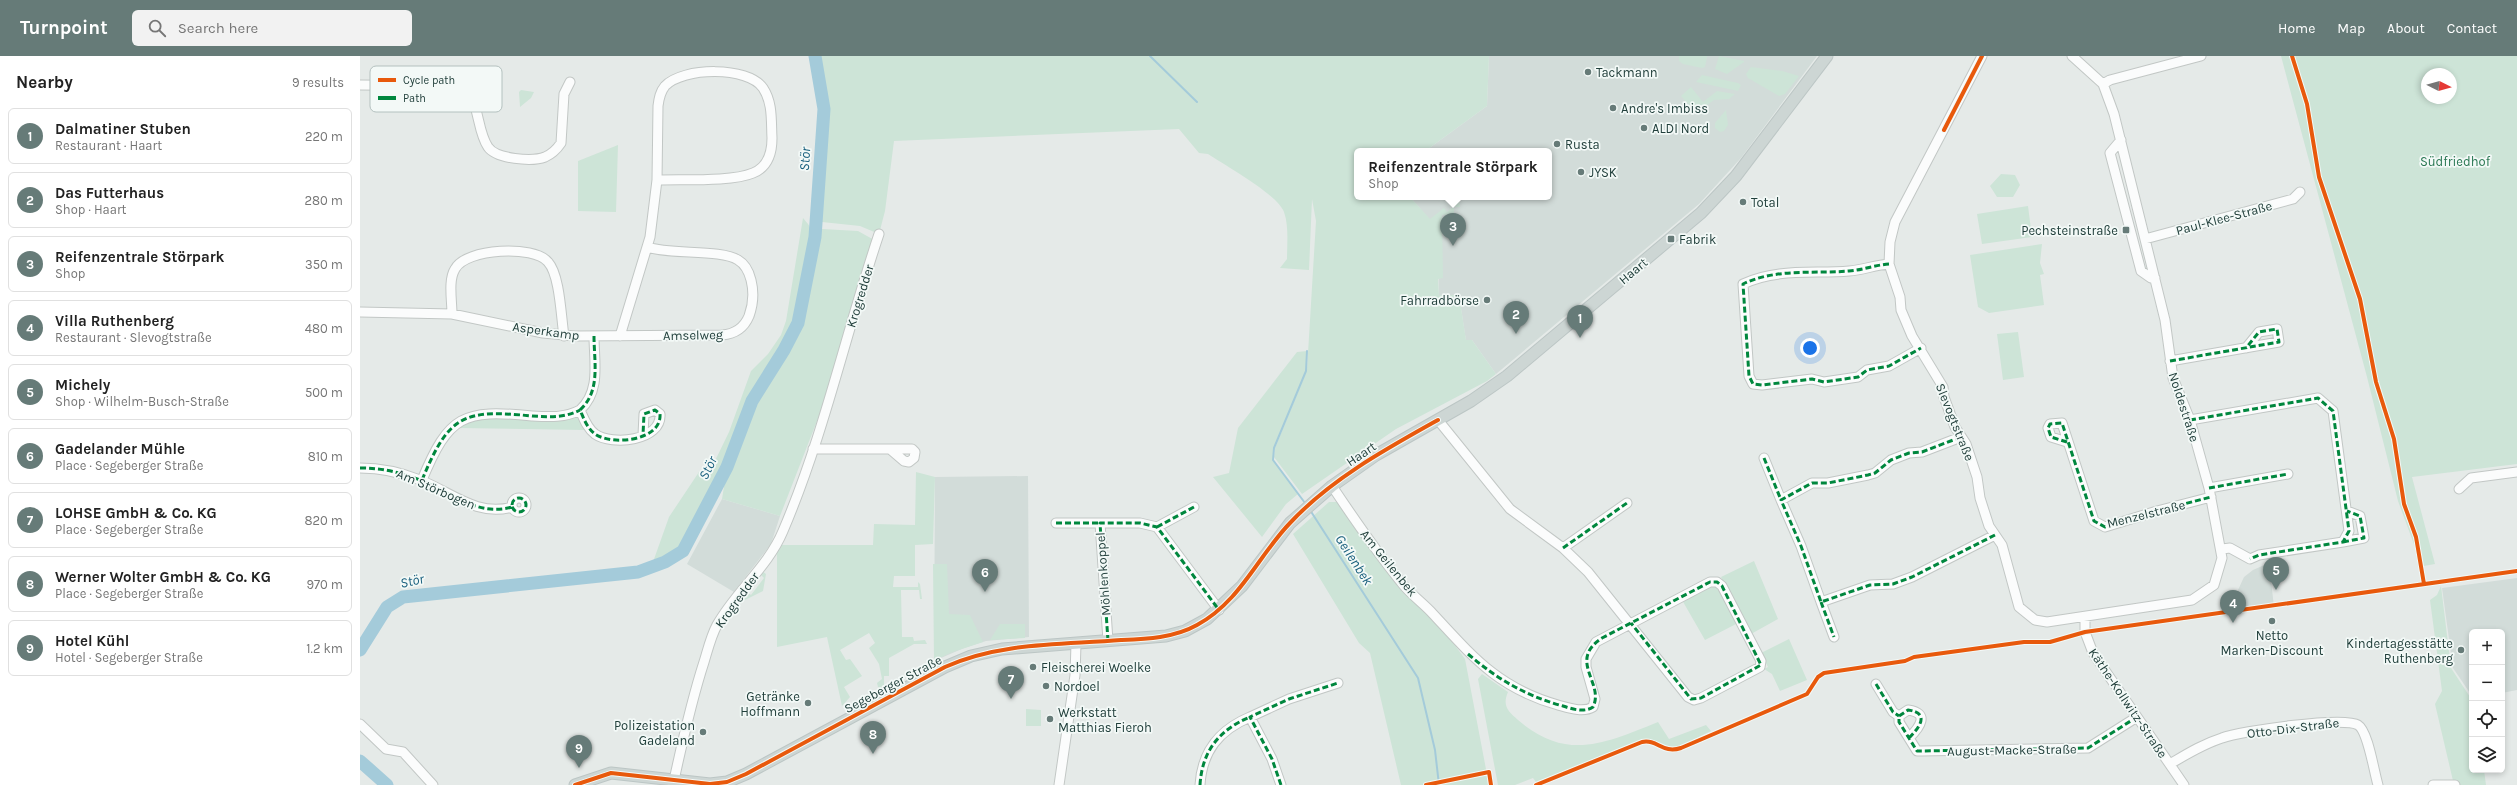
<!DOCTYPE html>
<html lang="en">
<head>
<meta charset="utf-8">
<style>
	:root { --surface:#fff; --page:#f2f2f2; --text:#222; --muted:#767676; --line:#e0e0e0; --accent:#667b78 }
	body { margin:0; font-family:Karla,sans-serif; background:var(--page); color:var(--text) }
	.controls { position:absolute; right:12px; bottom:12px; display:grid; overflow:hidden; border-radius:6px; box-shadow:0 2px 6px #0003 }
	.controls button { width:36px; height:36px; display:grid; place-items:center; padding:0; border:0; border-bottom:1px solid var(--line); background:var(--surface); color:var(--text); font:20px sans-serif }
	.compass { position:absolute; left:2061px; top:12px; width:36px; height:36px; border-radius:50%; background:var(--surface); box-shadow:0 2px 6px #0003; rotate:96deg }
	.you { position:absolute; left:1450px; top:292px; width:14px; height:14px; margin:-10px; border:3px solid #fff; border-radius:50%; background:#1a73e8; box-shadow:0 0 0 6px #1a73e833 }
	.badge { display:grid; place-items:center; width:26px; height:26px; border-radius:50%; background:var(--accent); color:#fff; font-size:13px; font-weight:700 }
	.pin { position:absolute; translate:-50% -33px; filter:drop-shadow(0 1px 2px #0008) }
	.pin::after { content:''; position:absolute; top:21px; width:14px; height:12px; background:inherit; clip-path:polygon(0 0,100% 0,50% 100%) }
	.popup { position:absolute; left:994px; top:92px; width:198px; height:52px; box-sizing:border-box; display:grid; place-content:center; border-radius:6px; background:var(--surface); filter:drop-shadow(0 1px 3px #0005); font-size:13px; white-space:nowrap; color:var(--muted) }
	.popup b { font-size:15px; color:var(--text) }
	.popup::after { content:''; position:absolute; left:50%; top:100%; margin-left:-8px; border:8px solid transparent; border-top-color:var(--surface) }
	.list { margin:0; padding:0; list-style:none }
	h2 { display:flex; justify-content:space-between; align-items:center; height:52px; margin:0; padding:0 16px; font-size:17px }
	h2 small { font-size:13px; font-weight:400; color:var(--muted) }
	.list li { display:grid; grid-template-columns:26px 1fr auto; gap:12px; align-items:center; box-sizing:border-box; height:56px; margin:0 8px 8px; padding:0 8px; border:1px solid var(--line); border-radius:6px }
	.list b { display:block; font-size:15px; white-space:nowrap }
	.list p { margin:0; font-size:13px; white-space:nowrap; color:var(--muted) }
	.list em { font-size:13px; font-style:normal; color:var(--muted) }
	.icon { flex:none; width:22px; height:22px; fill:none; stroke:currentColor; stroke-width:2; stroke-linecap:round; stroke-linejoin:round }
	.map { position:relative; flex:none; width:2157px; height:729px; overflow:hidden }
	header { display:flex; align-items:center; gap:24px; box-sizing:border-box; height:56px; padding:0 20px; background:var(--accent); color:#fff }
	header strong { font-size:19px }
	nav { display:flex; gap:22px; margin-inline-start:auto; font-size:14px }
	.search { width:280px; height:36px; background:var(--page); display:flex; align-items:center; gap:10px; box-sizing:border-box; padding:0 14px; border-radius:6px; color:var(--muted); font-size:15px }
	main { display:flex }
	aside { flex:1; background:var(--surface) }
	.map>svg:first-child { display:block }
	.built { fill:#d2dcd9 }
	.green { fill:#cde4d7; fill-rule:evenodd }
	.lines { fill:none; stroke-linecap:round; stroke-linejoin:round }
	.stream { stroke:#a4cbda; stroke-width:2 }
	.river { stroke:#a4cbda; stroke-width:13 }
	.minor-casing { stroke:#c2c7c5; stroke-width:11 }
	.major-casing { stroke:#bcc6c5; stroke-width:13 }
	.minor { stroke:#fbfcfc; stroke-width:9 }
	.major { stroke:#cdd6d4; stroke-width:11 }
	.quiet { stroke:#00873e; stroke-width:3; stroke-dasharray:6 3; stroke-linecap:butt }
	.cycleway-casing { stroke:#f3f9f7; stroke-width:6 }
	.cycleway { stroke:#e8590c; stroke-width:4 }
	.poi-dot { fill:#667b78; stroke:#f3f9f7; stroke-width:1.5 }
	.labels { text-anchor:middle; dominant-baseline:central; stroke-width:3.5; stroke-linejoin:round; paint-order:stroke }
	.poi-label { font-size:13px; fill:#213f3b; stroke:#f3f9f7; text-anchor:start }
	.park-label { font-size:13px; fill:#297752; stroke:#f3f9f7 }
	.street-label { font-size:13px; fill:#213f3b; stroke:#f3f9f7 }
	.water-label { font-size:14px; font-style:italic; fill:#185f7d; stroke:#f3f9f7 }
	.key { fill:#f3f9f7; stroke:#b4c1bf; stroke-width:1 }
	.key-label { font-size:11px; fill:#213f3b }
</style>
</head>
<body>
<header>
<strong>Turnpoint</strong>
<div class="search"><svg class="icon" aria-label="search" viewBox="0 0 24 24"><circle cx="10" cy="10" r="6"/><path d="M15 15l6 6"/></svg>Search here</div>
<nav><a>Home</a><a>Map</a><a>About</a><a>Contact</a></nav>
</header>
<main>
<aside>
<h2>Nearby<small>9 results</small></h2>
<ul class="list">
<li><span class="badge">1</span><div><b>Dalmatiner Stuben</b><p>Restaurant · Haart</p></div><em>220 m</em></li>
<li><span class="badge">2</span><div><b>Das Futterhaus</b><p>Shop · Haart</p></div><em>280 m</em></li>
<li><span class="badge">3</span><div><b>Reifenzentrale Störpark</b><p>Shop</p></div><em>350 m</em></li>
<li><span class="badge">4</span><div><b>Villa Ruthenberg</b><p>Restaurant · Slevogtstraße</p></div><em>480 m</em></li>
<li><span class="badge">5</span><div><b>Michely</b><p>Shop · Wilhelm-Busch-Straße</p></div><em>500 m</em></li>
<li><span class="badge">6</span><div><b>Gadelander Mühle</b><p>Place · Segeberger Straße</p></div><em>810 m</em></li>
<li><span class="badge">7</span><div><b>LOHSE GmbH &amp; Co. KG</b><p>Place · Segeberger Straße</p></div><em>820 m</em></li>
<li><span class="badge">8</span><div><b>Werner Wolter GmbH &amp; Co. KG</b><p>Place · Segeberger Straße</p></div><em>970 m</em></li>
<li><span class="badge">9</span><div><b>Hotel Kühl</b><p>Hotel · Segeberger Straße</p></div><em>1.2 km</em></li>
</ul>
</aside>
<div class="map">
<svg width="2157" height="729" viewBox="0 0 2157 729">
	<rect width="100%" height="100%" fill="#e5eae8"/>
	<path class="built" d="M1129,0H1457L1381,102L1339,148L1136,318L1112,284L1106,285L1099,239H1079L1077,172L1050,141H1189V95H1059L1068,93L1127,50Z
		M668,420L669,581L626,585L604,592L574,605L575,421Z
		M362,443L420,460L411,488L374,536L327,508Z
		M1909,507L1914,551L1875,556L1878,534L1884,521L1893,514Z
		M2157,522V634L2142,637V576H2112V640L2093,612L2082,532Z"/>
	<path class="green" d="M455,0H1129L1127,50L1068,93L997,95V141H1050L1070,163L1084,152L1087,156L1095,149L1091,145L1094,143L1099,145L1100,151H1094V158L1082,159L1083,222L1078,223L1079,239H1099L1106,284H1112L1136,318L1127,325L1036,373L942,438L914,401L915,392L947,314L956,165L952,143L949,214L920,212L927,203C927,188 929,170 924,156C917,138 866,110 848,98L839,97L819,73L534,85L525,155L519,178L500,170L462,166L464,53Z
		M1319,0H1347V1L1345,11L1342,12L1323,8L1319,5Z
		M1359,0L1384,5V6L1367,18L1355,13Z
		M1921,0H2157V408L2052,421L2075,508L2058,511L2055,491L2038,445L2007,321ZM2067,18H2091V42H2067Z
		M1391,11L1422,15L1439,20L1425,38L1419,40L1388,22L1386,18Z
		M1342,19L1378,27L1381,29L1378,35L1336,26Z
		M1331,31L1343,46L1357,35L1375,38L1369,43L1354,44L1336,57L1321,40Z
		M161,34L174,36L171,42L160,51L159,36Z
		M1366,54L1368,69L1364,75L1360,76L1355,72V67Z
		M258,89L256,156L218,155V105Z
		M1641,118L1655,119L1660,129L1653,141H1637L1630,130Z
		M1668,150L1672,181L1622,188L1617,158Z
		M443,162L448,168L455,180L462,173L498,175L516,185L464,347L420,460L362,443L367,412L323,495L307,505L293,506L309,461L339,416L353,409L369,376L391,315L408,298L421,279L426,265Z
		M1682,188L1680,207L1684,218L1680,219L1684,249L1629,257L1618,251L1610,199Z
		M1658,276L1664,321L1643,324L1637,278Z
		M947,295L946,315L914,392L913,404L938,438L926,448L902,481L853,421L869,417L878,372L937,296Z
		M214,361L220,363L225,373L224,374L99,372L105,365L115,362Z
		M556,416L575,421L573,488L555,489V520H534L533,531H558V526L560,528L562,543H560L559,534H541L542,581H553L554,585L565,584L567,588H554L529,602V620H524V633L518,631L517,627L522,623L519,608L509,592L515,587L509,577L480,594L486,604L490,603L502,620L484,631L490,641L482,650L467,581L417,591V489H513L514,468L555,469Z
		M969,446H977L1036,525L1091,584L1105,603L1129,729H1041L1010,597L999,587L933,478Z
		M1394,505L1418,563L1391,578L1361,521Z
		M573,508H587L589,558L610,559L623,586L590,597L574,605Z
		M402,515L406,518L403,535L377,548L386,535L391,539L404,522L400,518Z
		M1351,529L1358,531L1378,567L1345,584L1322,544Z
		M2081,530L2091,612L2112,644V714H2124L2126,729H2094L2075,648L2082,635L2070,544L2077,539Z
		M640,568H665V582L630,584Z
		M1429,583L1447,624L1420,635L1412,618L1404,613L1408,611L1401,597Z
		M1122,618L1148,636C1142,650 1148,655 1158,664C1207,706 1246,687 1298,666L1309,683L1346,669L1351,675L1318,691L1311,693L1286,683L1176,726L1173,722L1155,729H1138L1118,623Z
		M666,653L681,654V670H666Z"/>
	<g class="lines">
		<path class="stream" d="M790,0L837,46
			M945,447L913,404L914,392L946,315L947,295
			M950,454L1058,622L1075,694L1079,729"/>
		<path class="river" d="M0,594L27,551L43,541L278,516L305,506L323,495L367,411L392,345L424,294L438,267L455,181L464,53L455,0
			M0,705L27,729"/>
		<defs>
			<path id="minor" d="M1622,0L1535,166L1530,186L1529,208L1540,241L1541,254L1552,280L1583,331L1584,341L1595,371L1606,388L1617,421L1620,442L1629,470L1642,489L1659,551L1675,564L1687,566L1832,544L1854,529L1862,502L1849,432L1830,364L1813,322L1805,264L1754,58L1743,28L1712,0
				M1743,28L1750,24L1841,0
				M0,29L102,30C120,42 116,74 128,91C136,103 172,106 185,101C192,98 197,93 201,87L204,38L210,26
				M1761,84L1750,97L1781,215L1791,222H1795
				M1785,183L1933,143L1940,136
				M1529,208C1515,209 1503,214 1489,215C1454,218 1416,212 1383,228L1389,320L1393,328L1402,329L1452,323L1464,326L1498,321L1507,314L1529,310L1561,292
				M0,256L92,258L183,277L215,280L362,279C375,278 384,272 389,260C393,249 394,236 391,224C389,216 385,208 378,204C361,193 310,199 287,191
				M92,258C92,245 88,224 95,213C106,192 174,189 188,206C200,219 201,261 204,280
				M234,280C234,306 241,335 220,354C224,363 227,372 235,378C252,390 302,385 300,358L295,354L284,358L283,379
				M260,280L290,181L297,124C322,123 372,126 393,117C408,111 412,96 412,82C411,65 413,47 403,32C388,10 323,11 305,30C300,36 299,42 298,50L297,124
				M1810,305L1919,286L1917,273L1899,276L1886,292
				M1830,364L1958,342L1973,355L1989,475L1983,486L1899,499L1890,503L1870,492L1862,493
				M1601,381L1562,396L1549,397L1531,404L1515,417L1508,419L1468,427H1452L1421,444L1441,490L1461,546L1510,529L1533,528L1552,521L1635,479
				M1707,386L1691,381L1688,372L1690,368L1702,367L1734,465L1745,471L1797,455L1851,441
				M453,393H530L544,405L549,406L554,402L555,396L552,393H530
				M1404,402L1421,444
				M0,412C21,412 40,416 60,424C91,436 117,461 152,451
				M62,424C89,359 103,353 172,360C189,361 205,362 220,354
				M972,430C994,463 1016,495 1041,526C1050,538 1063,547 1073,558C1113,601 1138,632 1198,649C1209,652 1223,657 1233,651L1235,643L1226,611V603L1236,586L1350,526H1357L1362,530L1401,605L1400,611L1341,642L1334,644L1328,641L1228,516L1203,492L1150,453L1078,364
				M1849,432L1928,418
				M2099,433L2111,422L2157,416
				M152 449a7 7 0 1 1 14 0a7 7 0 1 1-14 0Z
				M696,467H740
				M797,471L834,451
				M1983,486L2004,482L2000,460L1987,455
				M1203,492L1267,447
				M1461,546L1474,581
				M1725,561V576L1733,597L1824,729
				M748,585L740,467H780L797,471L859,554
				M1516,628L1533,656L1539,660
				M0,668L26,693L43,696L73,729
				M1549,682C1560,671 1570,657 1548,654L1539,660V666L1557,695H1561L1728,692L1777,661
				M1810,708C1827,698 1843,688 1862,682C1880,675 1984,660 1998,669C2008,675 2014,716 2018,729
				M313,729C322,687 331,646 344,606C348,593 351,580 357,569C376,535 408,511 423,475C464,379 486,276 519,178
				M699,729L715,619L716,588
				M840,729C842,695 859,674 890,661
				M921,729L912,703L890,661L929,643L978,627
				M2073,729H2095"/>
			<path id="major" d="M215,729L251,717L350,728L367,726L386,718L585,611L611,600L642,593L806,580L825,575L847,563L882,530L930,467L972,430L1016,399L1111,345L1147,320L1341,157L1376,120L1467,0"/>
		</defs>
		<use href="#minor" class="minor-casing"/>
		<use href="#major" class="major-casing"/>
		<use href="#minor" class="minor"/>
		<use href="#major" class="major"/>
		<path class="quiet" d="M1529,208C1515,209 1503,214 1489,215C1454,218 1416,212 1383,228L1389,320L1393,328L1402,329L1452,323L1464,326L1498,321L1507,314L1529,310L1561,292
			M234,280C234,306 241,335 220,354C224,363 227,372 235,378C252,390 302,385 300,358L295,354L284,358L283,379
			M1810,305L1919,286L1917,273L1899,276L1886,292
			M1830,364L1958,342L1973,355L1989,475L1983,486L1899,499L1890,503
			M1601,381L1562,396L1549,397L1531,404L1515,417L1508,419L1468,427H1452L1421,444L1441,490L1461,546L1510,529L1533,528L1552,521L1635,479
			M1707,386L1691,381L1688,372L1690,368L1702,367L1734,465L1745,471L1797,455L1851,441
			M1404,402L1421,444
			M0,412C21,412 40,416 60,424C91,436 117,461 152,451
			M62,424C89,359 103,353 172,360C189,361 205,362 220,354
			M1849,432L1928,418
			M152 449a7 7 0 1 1 14 0a7 7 0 1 1-14 0Z
			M696,467H740
			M797,471L834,451
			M1983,486L2004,482L2000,460L1987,455
			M1203,492L1267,447
			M1461,546L1474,581
			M748,585L740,467H780L797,471L859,554
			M1108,598C1137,623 1166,640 1203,650C1212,653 1224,657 1233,651C1245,627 1207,605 1242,582L1350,526H1357L1362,530L1401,609L1341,642L1331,643L1271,567
			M1516,628L1533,656L1539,660
			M1549,682C1560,671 1570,657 1548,654L1539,660V666L1557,695H1561L1728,692L1777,661
			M840,729C842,695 859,674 890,661
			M921,729L912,703L890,661L929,643L978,627"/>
		<defs>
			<path id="cycleway" d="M1932,0L1947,48L1959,121L2000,243L2016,326L2034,383L2044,448L2056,481L2064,528
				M1584,74L1622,0
				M215,729L251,717L350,728L367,726L386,718L585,611C640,586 702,589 761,584C786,583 814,582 837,569C880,546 898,500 930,467C971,423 1026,393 1078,364
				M1066,729L1129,716L1131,729
				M1176,729L1282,686C1298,683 1302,698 1321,692L1447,638L1458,621L1464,617L1545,605L1554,601L1664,586H1690L1725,576L2157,515"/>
		</defs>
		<use href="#cycleway" class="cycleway-casing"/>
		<use href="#cycleway" class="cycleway"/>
	</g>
	<g class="poi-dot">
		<circle cx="1228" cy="16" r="4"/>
		<circle cx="1253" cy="52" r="4"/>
		<circle cx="1284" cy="72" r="4"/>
		<circle cx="1197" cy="88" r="4"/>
		<circle cx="1221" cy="116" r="4"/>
		<circle cx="1383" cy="146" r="4"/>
		<rect x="1762" y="170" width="8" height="8" rx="2"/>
		<rect x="1307" y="179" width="8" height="8" rx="2"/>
		<circle cx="1127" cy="244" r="4"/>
		<circle cx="1912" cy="565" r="4"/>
		<circle cx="2101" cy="594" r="4"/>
		<circle cx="673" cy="611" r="4"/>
		<circle cx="686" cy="630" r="4"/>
		<circle cx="448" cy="647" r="4"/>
		<circle cx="690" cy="663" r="4"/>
		<circle cx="343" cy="676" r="4"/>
	</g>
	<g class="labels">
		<g class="poi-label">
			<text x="1236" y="16">Tackmann</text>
			<text x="1261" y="52">Andre's Imbiss</text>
			<text x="1292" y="72">ALDI Nord</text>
			<text x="1205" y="88">Rusta</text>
			<text x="1229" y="116">JYSK</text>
			<text x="1391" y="146">Total</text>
			<text x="1758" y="174" text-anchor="end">Pechsteinstraße</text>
			<text x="1319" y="183">Fabrik</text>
			<text x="1119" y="244" text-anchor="end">Fahrradbörse</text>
			<text x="1912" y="579" text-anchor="middle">Netto<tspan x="1912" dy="15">Marken-Discount</tspan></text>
			<text x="2093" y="587" text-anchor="end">Kindertagesstätte<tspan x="2093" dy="15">Ruthenberg</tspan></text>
			<text x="681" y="611">Fleischerei Woelke</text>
			<text x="694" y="630">Nordoel</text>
			<text x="440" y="640" text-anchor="end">Getränke<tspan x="440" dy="15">Hoffmann</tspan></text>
			<text x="698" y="656">Werkstatt<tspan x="698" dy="15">Matthias Fieroh</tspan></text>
			<text x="335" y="669" text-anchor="end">Polizeistation<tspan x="335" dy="15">Gadeland</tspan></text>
		</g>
		<g class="park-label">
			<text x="2095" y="105">Südfriedhof</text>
		</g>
		<g class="street-label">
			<text transform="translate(1864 162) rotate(-15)">Paul-Klee-Straße</text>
			<text transform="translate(1273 215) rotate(-40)">Haart</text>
			<text transform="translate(500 240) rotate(-73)">Krogredder</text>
			<text transform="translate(186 275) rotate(8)">Asperkamp</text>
			<text transform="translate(333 279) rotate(-1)">Amselweg</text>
			<text transform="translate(1824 351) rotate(72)">Noldestraße</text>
			<text transform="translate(1595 366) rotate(68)">Slevogtstraße</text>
			<text transform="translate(1001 398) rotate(-34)">Haart</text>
			<text transform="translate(76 433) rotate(23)">Am Störbogen</text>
			<text transform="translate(1786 458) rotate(-14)">Menzelstraße</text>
			<text transform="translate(1029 507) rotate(51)">Am Geilenbek</text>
			<text transform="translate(743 518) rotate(-94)">Möhlenkoppel</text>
			<text transform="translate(377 544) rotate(-54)">Krogredder</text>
			<text transform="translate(533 628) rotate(-28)">Segeberger Straße</text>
			<text transform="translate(1768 647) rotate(56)">Käthe-Kollwitz-Straße</text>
			<text transform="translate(1933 672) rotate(-7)">Otto-Dix-Straße</text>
			<text transform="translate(1652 694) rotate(-1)">August-Macke-Straße</text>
		</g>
		<g class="water-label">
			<text transform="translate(445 103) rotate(-86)">Stör</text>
			<text transform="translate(348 412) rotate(-64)">Stör</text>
			<text transform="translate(994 504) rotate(57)">Geilenbek</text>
			<text transform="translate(52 525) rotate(-12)">Stör</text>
		</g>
	</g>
	<rect x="10" y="10" width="132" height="46" rx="6" class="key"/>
	<rect x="18" y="22" width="18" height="4" fill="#e8590c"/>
	<rect x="18" y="40" width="18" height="4" fill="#00873e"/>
	<g class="key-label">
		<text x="43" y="28">Cycle path</text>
		<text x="43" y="46">Path</text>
	</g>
</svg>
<div class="controls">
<button>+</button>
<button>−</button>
<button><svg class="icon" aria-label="locate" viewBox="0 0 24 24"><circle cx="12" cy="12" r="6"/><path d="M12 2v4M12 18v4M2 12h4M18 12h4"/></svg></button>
<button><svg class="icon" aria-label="layers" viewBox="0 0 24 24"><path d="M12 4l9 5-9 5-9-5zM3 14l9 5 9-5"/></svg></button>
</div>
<svg class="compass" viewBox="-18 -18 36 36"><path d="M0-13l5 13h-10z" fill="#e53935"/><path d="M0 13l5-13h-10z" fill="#767676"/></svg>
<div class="you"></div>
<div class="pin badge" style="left:1220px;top:282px">1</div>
<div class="pin badge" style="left:1156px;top:278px">2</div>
<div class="pin badge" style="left:1093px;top:190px">3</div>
<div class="popup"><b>Reifenzentrale Störpark</b>Shop</div>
<div class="pin badge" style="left:1873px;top:567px">4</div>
<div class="pin badge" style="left:1916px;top:534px">5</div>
<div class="pin badge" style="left:625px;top:536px">6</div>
<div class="pin badge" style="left:651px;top:643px">7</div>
<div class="pin badge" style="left:513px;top:698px">8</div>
<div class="pin badge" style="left:219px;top:712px">9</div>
</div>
</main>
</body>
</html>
